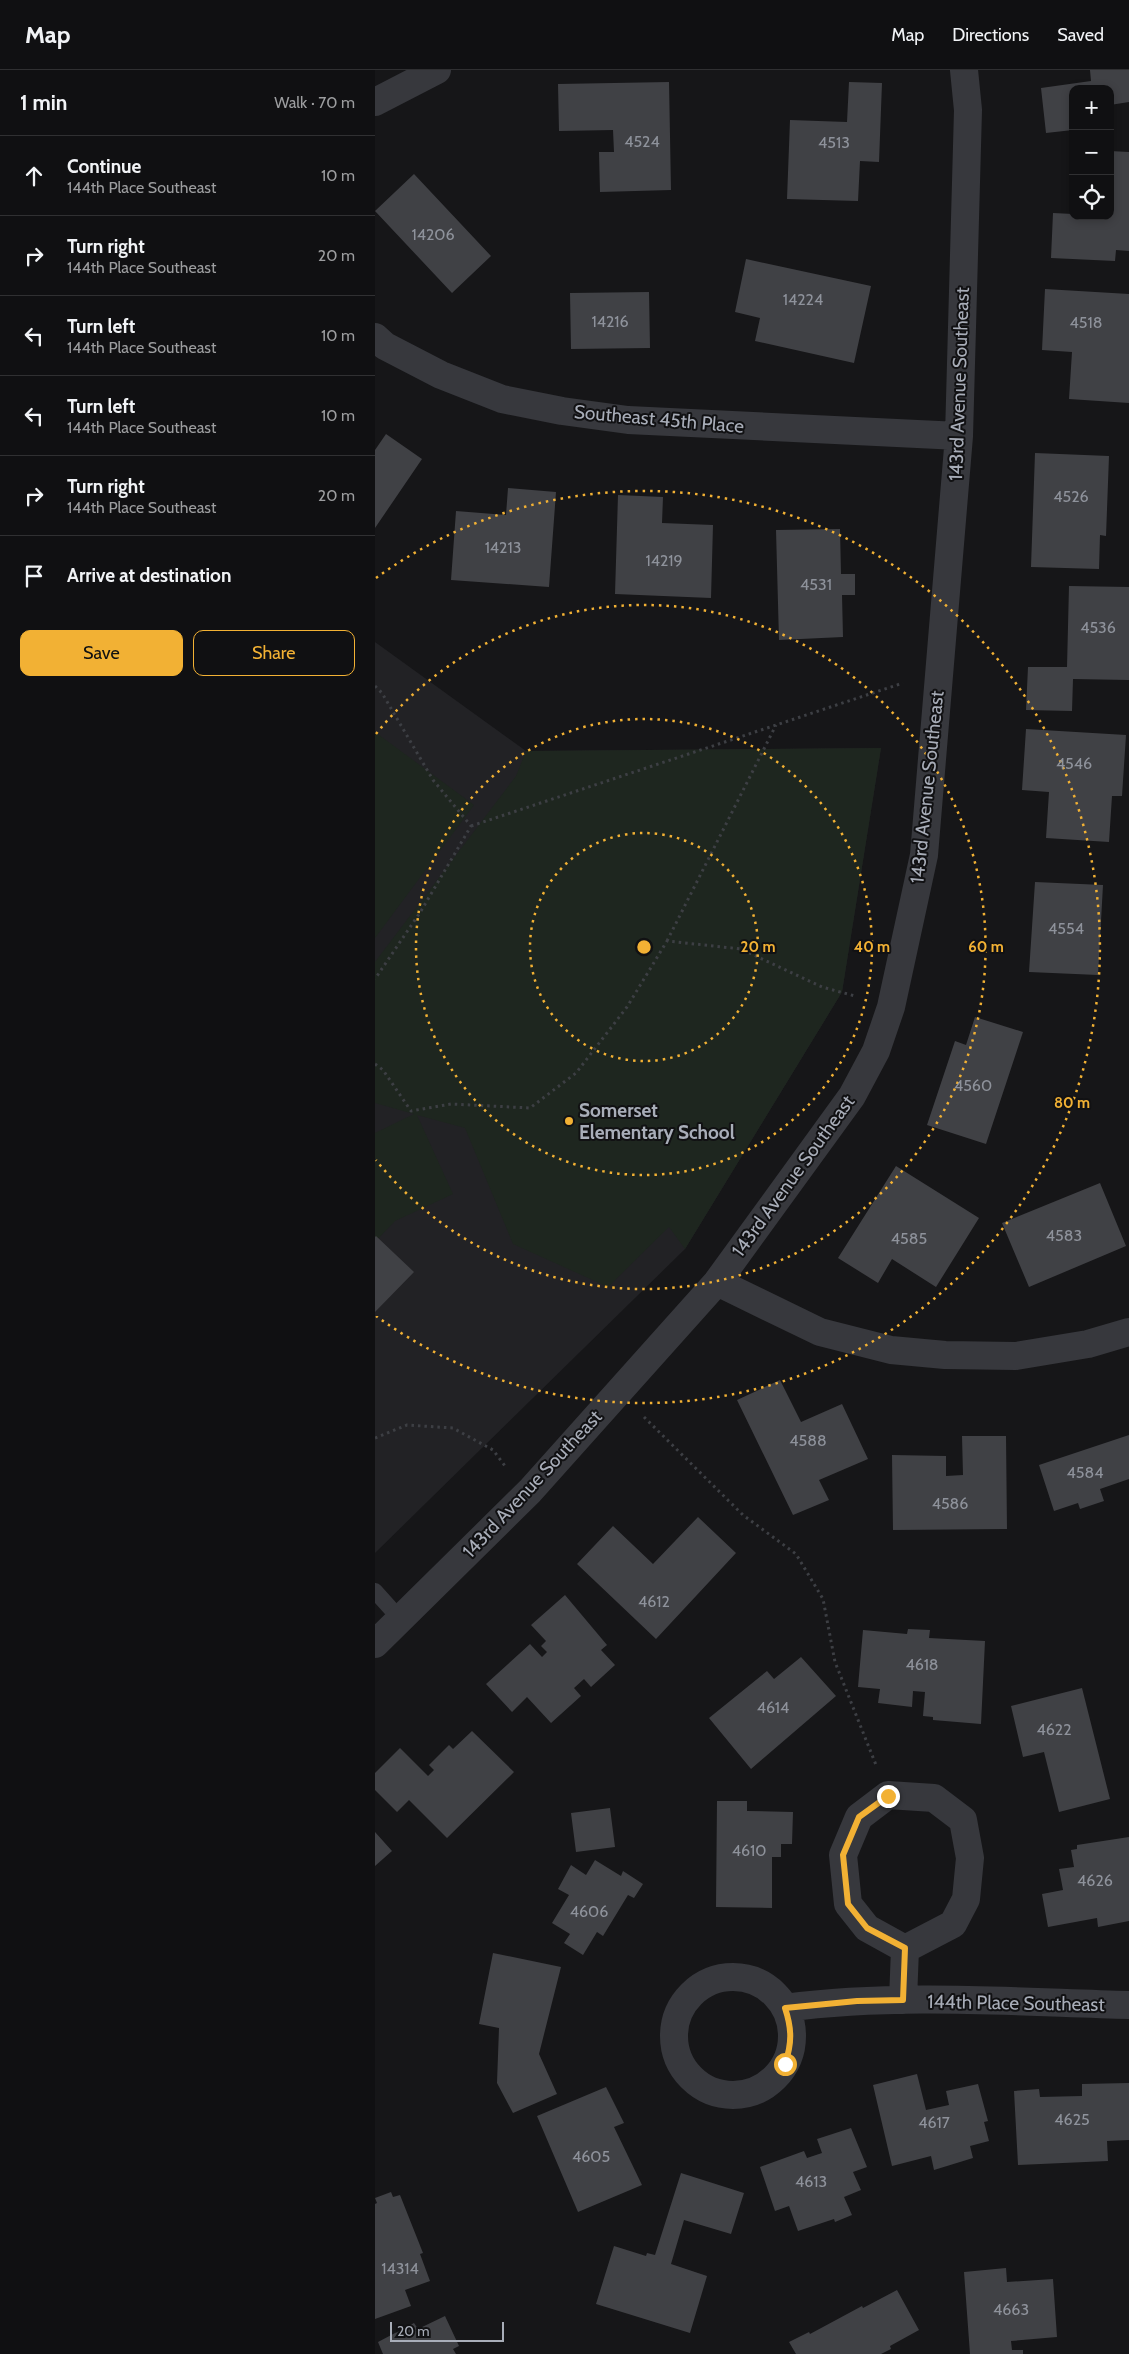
<!DOCTYPE html>
<html lang="en">
<head>
<meta charset="utf-8">
<style>
	:root { --surface:#101012; --page:#19191b; --text:#f1f3f6; --muted:#9c9d9f; --line:#303032; --accent:#f2b134 }
	body { margin:0; font-family:Cabin,sans-serif; background:var(--page); color:var(--text) }
	.controls { position:absolute; right:15px; top:15px; display:grid; overflow:hidden; border-radius:10px; box-shadow:0 2px 8px #0003 }
	.controls button { width:45px; height:45px; display:grid; place-items:center; padding:0; border:0; border-bottom:1px solid var(--line); background:var(--surface); color:var(--text); font:25px sans-serif }
	.scale { position:absolute; left:15px; bottom:12px; width:114px; box-sizing:border-box; padding-left:5px; border:2px solid #a8adb8; border-top:0; font-size:14px; line-height:18px; white-space:nowrap; color:#a8adb8; -webkit-text-stroke:4px #111113; paint-order:stroke }
	.stop { position:absolute; width:15px; height:15px; margin:-11px; border:4px solid #f2b134; border-radius:50%; background:#fff }
	.stop.end { background:#f2b134; border-color:#fff; box-shadow:0 1px 5px #0008 }
	.list { margin:0; padding:0; list-style:none }
	h2 { display:flex; justify-content:space-between; align-items:center; height:65px; margin:0; padding:0 20px; font-size:21px }
	h2 small { font-size:16px; font-weight:400; color:var(--muted) }
	.list li { display:grid; grid-template-columns:32px 1fr auto; gap:15px; align-items:center; box-sizing:border-box; height:80px; padding:0 20px; border-top:1px solid var(--line) }
	.list b { display:block; font-size:19px; white-space:nowrap }
	.list p { margin:0; font-size:16px; white-space:nowrap; color:var(--muted) }
	.list em { font-size:16px; font-style:normal; color:var(--muted) }
	.actions { display:flex; gap:10px; padding:15px 20px }
	.actions a { flex:1; padding:11px 0; border:1px solid var(--accent); border-radius:10px; text-align:center; font-size:18px; color:var(--accent) }
	.actions .main { background:var(--accent); color:#111 }
	.icon { flex:none; width:28px; height:28px; fill:none; stroke:currentColor; stroke-width:2; stroke-linecap:round; stroke-linejoin:round }
	.map { position:relative; flex:none; width:754px; height:2284px; overflow:hidden }
	header { display:flex; align-items:center; gap:30px; box-sizing:border-box; height:70px; padding:0 25px; background:var(--surface); border-bottom:1px solid var(--line) }
	header strong { font-size:24px }
	nav { display:flex; gap:28px; margin-inline-start:auto; font-size:18px }
	main { display:flex }
	aside { flex:1; background:var(--surface) }
	.map>svg:first-child { display:block }
	.built { fill:#222225 }
	.green { fill:#1e261f }
	.building { fill:#404145 }
	.lines { fill:none; stroke-linecap:round; stroke-linejoin:round }
	.path { stroke:#3d3f44; stroke-width:3; stroke-dasharray:2.5 4; stroke-linecap:butt }
	.service { stroke:#37383d; stroke-width:16 }
	.minor { stroke:#37383d; stroke-width:28 }
	.route { stroke:#f2b134; stroke-width:6 }
	.ring { fill:none; stroke:#f2b134; stroke-width:2.5; stroke-dasharray:2.5 5 }
	.poi-dot { fill:#f2b134; stroke:#111113; stroke-width:2 }
	.labels { text-anchor:middle; dominant-baseline:central; stroke-width:4; stroke-linejoin:round; paint-order:stroke }
	.number-label { font-size:16px; fill:#8e929b }
	.street-label { font-size:19px; fill:#a8adb8; stroke:#111113 }
	.poi-label { font-size:19px; font-weight:bold; fill:#a8adb8; stroke:#111113; text-anchor:start }
	.centre { fill:#f2b134; stroke:#111113; stroke-width:2.5 }
	.ring-label { font-size:15px; text-anchor:middle; font-weight:bold; fill:#f2b134; stroke:#111113; stroke-width:4; stroke-linejoin:round; paint-order:stroke }
</style>
</head>
<body>
<header>
<strong>Map</strong>
<nav><a>Map</a><a>Directions</a><a>Saved</a></nav>
</header>
<main>
<aside>
<h2>1 min<small>Walk · 70 m</small></h2>
<ul class="list">
<li><svg class="icon" aria-label="ahead" viewBox="0 0 24 24"><path d="M12 20V5M6 11l6-6 6 6"/></svg><div><b>Continue</b><p>144th Place Southeast</p></div><em>10 m</em></li>
<li><svg class="icon" aria-label="right" viewBox="0 0 24 24"><path d="M7 20v-9h11M14 6l5 5-5 5"/></svg><div><b>Turn right</b><p>144th Place Southeast</p></div><em>20 m</em></li>
<li><svg class="icon" aria-label="left" viewBox="0 0 24 24"><path d="M17 20v-9H6M10 6l-5 5 5 5"/></svg><div><b>Turn left</b><p>144th Place Southeast</p></div><em>10 m</em></li>
<li><svg class="icon" aria-label="left" viewBox="0 0 24 24"><path d="M17 20v-9H6M10 6l-5 5 5 5"/></svg><div><b>Turn left</b><p>144th Place Southeast</p></div><em>10 m</em></li>
<li><svg class="icon" aria-label="right" viewBox="0 0 24 24"><path d="M7 20v-9h11M14 6l5 5-5 5"/></svg><div><b>Turn right</b><p>144th Place Southeast</p></div><em>20 m</em></li>
<li><svg class="icon" aria-label="arrive" viewBox="0 0 24 24"><path d="M6 21V4h12l-3 4 3 4H6"/></svg><div><b>Arrive at destination</b></div></li>
</ul>
<div class="actions"><a class="main">Save</a><a>Share</a></div>
</aside>
<div class="map">
<svg width="754" height="2284" viewBox="0 0 754 2284">
	<rect width="100%" height="100%" fill="#161618"/>
	<path class="built" d="M0,572L151,681L506,678L467,922L310,1179L0,1483Z"/>
	<path class="green" d="M0,662L99,735L0,868Z
		M506,678L467,922L310,1179L294,1157L233,1217L138,1174L90,1058L42,1045L78,1124L20,1151L0,1172V1063L39,1044L0,1033V892L141,706L151,681Z"/>
	<path class="building" d="M715,0H754V32L735,35V19H698V60L671,63L666,18L716,11Z
		M294,12L296,120L225,122L224,82H239L238,60L184,61L183,14Z
		M474,12L507,13L504,92L485,91L483,131L412,129L415,50L472,52Z
		M735,81L754,82V181L741,180L740,191L676,188L678,143L698,144V146H735Z
		M39,104L116,186L77,223L0,141Z
		M371,189L496,216L479,293L380,271L385,248L360,242Z
		M670,219L754,224V333L694,329L697,282L667,280Z
		M274,222L275,278L196,279L195,223Z
		M11,364L47,389L0,458V380Z
		M660,383L734,386L731,466L725,465L724,499L656,497Z
		M133,418L181,422L174,517L76,510L81,441L131,445Z
		M243,425L288,427L287,453L338,455L336,528L240,524Z
		M465,459L466,504H480V525H467L468,567L404,570L401,460Z
		M694,516L754,517V610L698,609L697,641L651,640L653,597H692Z
		M651,659L751,665L747,726H737L734,772L671,768L674,722L647,720Z
		M660,812L728,815L723,905L654,902Z
		M600,947L648,962L611,1074L552,1055L580,971L591,975Z
		M521,1096L604,1148L561,1217L517,1189L503,1213L463,1188Z
		M725,1113L751,1176L654,1217L627,1153Z
		M1,1166L39,1202L0,1242V1167Z
		M405,1310L426,1352L467,1334L493,1389L444,1410L454,1430L418,1445L362,1330Z
		M754,1365V1409L725,1419L729,1431L705,1439L703,1433L679,1441L664,1395Z
		M587,1366H631L632,1459L518,1460L517,1385L571,1386V1406L588,1405Z
		M323,1447L361,1483L281,1569L202,1494L238,1456L278,1494Z
		M190,1525L232,1575L226,1580L240,1595L216,1617L209,1609L199,1618L206,1626L176,1653L152,1627L137,1642L111,1614L155,1574L167,1587L172,1582L166,1576L171,1571L156,1555Z
		M533,1559L555,1560L554,1568L610,1571L606,1654L558,1650V1647L548,1646L550,1622L538,1621L537,1637L503,1633L505,1619L483,1617L488,1560L532,1564Z
		M426,1587L461,1626L376,1699L334,1648L392,1601L399,1609Z
		M707,1618L735,1729L684,1742L669,1682L648,1687L636,1636Z
		M97,1661L139,1702L72,1768L34,1730L22,1742L0,1720V1703L25,1678L53,1706L59,1700L54,1695L74,1675L78,1679Z
		M342,1731H372V1741L418,1742L417,1774H406V1787H397V1838L341,1837Z
		M235,1738L240,1777L201,1782L196,1743Z
		M0,1762L17,1781L0,1796Z
		M754,1767V1851L723,1857L722,1848L673,1857L667,1824L688,1820L684,1799L699,1797L696,1780L702,1779V1775Z
		M220,1790L246,1806L248,1801L268,1814L259,1828L253,1825L228,1866L222,1862L208,1885L189,1873L195,1864L177,1853L194,1825L183,1819L196,1795L211,1805Z
		M118,1883L186,1897L164,1984L182,2024L138,2043L122,2013L124,1958L104,1954Z
		M542,2004L551,2040L574,2035L571,2021L603,2014L613,2051L609,2052L614,2071L595,2076L598,2088L559,2100L556,2086L517,2096L498,2015Z
		M754,2013V2070L732,2071L733,2091L643,2095L639,2021L664,2019L665,2027L707,2026V2014Z
		M231,2017L249,2053L239,2057L267,2115L203,2142L162,2046Z
		M476,2058L492,2097L478,2102L486,2120L469,2127L477,2145L460,2152L459,2149L423,2161L414,2136L400,2141L385,2097L429,2081L432,2088L447,2083L442,2069Z
		M306,2103L369,2123L356,2164L309,2150L296,2194L332,2206L315,2263L221,2234L239,2176L271,2186L272,2183L280,2185Z
		M16,2122L18,2127L25,2125L48,2183L45,2184L55,2211L30,2220L36,2236L0,2249V2134L2,2133L0,2128Z
		M631,2198L632,2212L678,2209L682,2267L636,2271L637,2280H648V2284H595L589,2202Z
		M522,2220L544,2260L515,2276L516,2279L506,2284H421L414,2272L434,2262L435,2264L487,2236L488,2238Z
		M70,2246L84,2276L78,2279L81,2284H8L3,2272L39,2253L43,2259Z"/>
	<g class="lines">
		<path class="path" d="M0,616L7,623L58,710L96,756L46,841L0,909
			M96,756L528,613
			M292,871L401,655
			M0,994L8,1000L36,1041L76,1034L155,1038L201,1003L252,937L292,871L366,879L447,917L480,926
			M269,1347L368,1445L421,1484L448,1529L460,1592L501,1695
			M0,1368L32,1355L78,1358L118,1380L130,1396"/>
		<path class="service" d="M0,1521L26,1550"/>
		<path class="minor" d="M0,32L62,0
			M0,267L10,276L66,305L127,329L187,341L253,350L584,366
			M342,1212L445,1262L516,1280L570,1285L641,1286L713,1274L754,1262
			M0,1574L155,1421L342,1212L477,1026L501,981L516,937L549,785L584,366L593,40L589,0
			M299 1966a59 59 0 1 1 118 0a59 59 0 1 1-118 0Z
			M528,1930L530,1879L578,1854L591,1829L595,1788L588,1750L559,1728L513,1725L484,1747L468,1785L473,1834L492,1858L530,1879
			M410,1938C524,1923 640,1932 754,1935"/>
	</g>
	<g class="lines">
		<path class="route" d="M410,1994C417,1973 417,1959 410,1938L482,1931L528,1930L530,1878L492,1858L473,1834L468,1785L484,1747L513,1726"/>
	</g>
	<g class="ring">
		<circle cx="269" cy="877" r="114"/>
		<circle cx="269" cy="877" r="228"/>
		<path d="M1 664A342 342 0 1 1 1 1090"/>
		<path d="M1 508A456 456 0 1 1 1 1246"/>
	</g>
	<circle class="poi-dot" cx="194" cy="1051" r="5"/>
	<g class="labels">
		<g class="number-label">
			<text x="267" y="71">4524</text>
			<text x="459" y="72">4513</text>
			<text x="58" y="164">14206</text>
			<text x="428" y="229">14224</text>
			<text x="235" y="251">14216</text>
			<text x="711" y="252">4518</text>
			<text x="696" y="426">4526</text>
			<text x="128" y="477">14213</text>
			<text x="289" y="490">14219</text>
			<text x="441" y="514">4531</text>
			<text x="723" y="557">4536</text>
			<text x="699" y="693">4546</text>
			<text x="691" y="858">4554</text>
			<text x="598" y="1015">4560</text>
			<text x="689" y="1165">4583</text>
			<text x="534" y="1168">4585</text>
			<text x="433" y="1370">4588</text>
			<text x="710" y="1402">4584</text>
			<text x="575" y="1433">4586</text>
			<text x="279" y="1531">4612</text>
			<text x="547" y="1594">4618</text>
			<text x="398" y="1637">4614</text>
			<text x="679" y="1659">4622</text>
			<text x="374" y="1780">4610</text>
			<text x="720" y="1810">4626</text>
			<text x="214" y="1841">4606</text>
			<text x="697" y="2049">4625</text>
			<text x="559" y="2052">4617</text>
			<text x="216" y="2086">4605</text>
			<text x="436" y="2111">4613</text>
			<text x="25" y="2198">14314</text>
			<text x="636" y="2239">4663</text>
		</g>
		<g class="street-label">
			<text transform="translate(584 314) rotate(-88)">143rd Avenue Southeast</text>
			<text transform="translate(284 349) rotate(5)">Southeast 45th Place</text>
			<text transform="translate(552 717) rotate(-84)">143rd Avenue Southeast</text>
			<text transform="translate(418 1106) rotate(-54)">143rd Avenue Southeast</text>
			<text transform="translate(157 1414) rotate(-47)">143rd Avenue Southeast</text>
			<text transform="translate(641 1933) rotate(1)">144th Place Southeast</text>
		</g>
		<g class="poi-label">
			<text x="204" y="1040">Somerset<tspan x="204" dy="22">Elementary School</tspan></text>
		</g>
	</g>
	<circle cx="269" cy="877" r="8" class="centre"/>
	<g class="ring-label">
		<text x="383" y="882">20 m</text>
		<text x="497" y="882">40 m</text>
		<text x="611" y="882">60 m</text>
		<text x="697" y="1038">80 m</text>
	</g>
</svg>
<div class="controls">
<button>+</button>
<button>−</button>
<button><svg class="icon" aria-label="locate" viewBox="0 0 24 24"><circle cx="12" cy="12" r="6"/><path d="M12 2v4M12 18v4M2 12h4M18 12h4"/></svg></button>
</div>
<div class="scale">20 m</div>
<div class="stop" style="left:410px;top:1994px"></div>
<div class="stop end" style="left:513px;top:1726px"></div>
</div>
</main>
</body>
</html>
